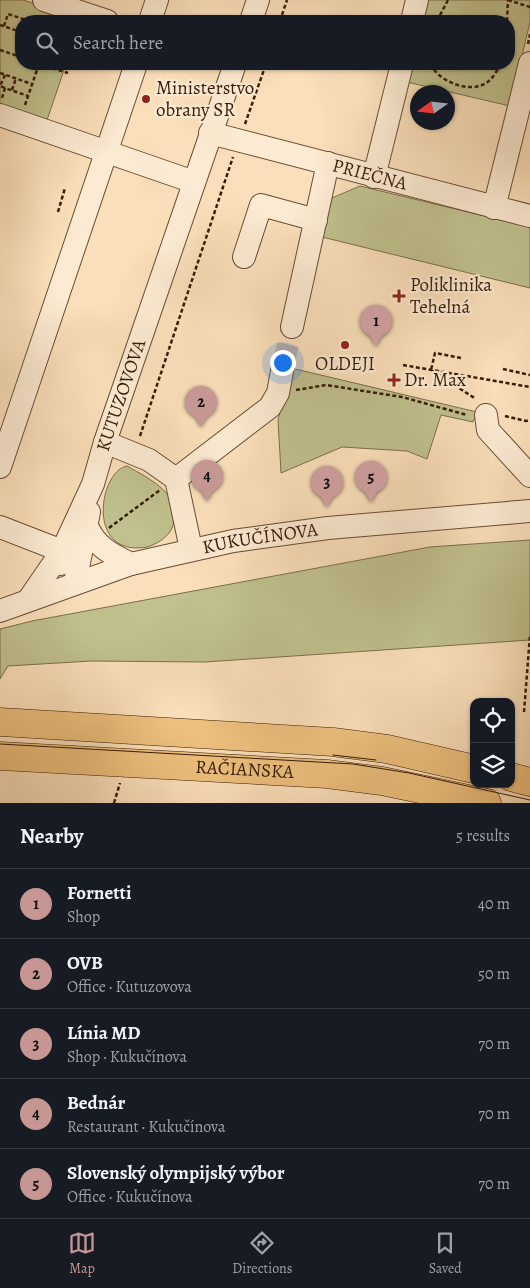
<!DOCTYPE html>
<html lang="en">
<head>
<meta charset="utf-8">
<style>
	:root { --surface:#171b24; --page:#20242c; --text:#f1f3f6; --muted:#9ea1a6; --line:#363941; --accent:#c59692 }
	body { margin:0; font-family:Alegreya,serif; background:var(--page); color:var(--text) }
	.controls { position:absolute; right:15px; bottom:15px; display:grid; overflow:hidden; border-radius:10px; box-shadow:0 1px 4px #0004 }
	.controls button { width:45px; height:45px; display:grid; place-items:center; padding:0; border:0; border-bottom:1px solid var(--line); background:var(--surface); color:var(--text); font:25px sans-serif }
	.compass { position:absolute; left:410px; top:85px; width:45px; height:45px; border-radius:50%; background:var(--surface); box-shadow:0 1px 4px #0004; rotate:256deg }
	.you { position:absolute; left:282px; top:362px; width:18px; height:18px; margin:-12px; border:4px solid #fff; border-radius:50%; background:#1a73e8; box-shadow:0 0 0 8px #1a73e833 }
	.badge { display:grid; place-items:center; width:32px; height:32px; border-radius:50%; background:var(--accent); color:#111; font-size:16px; font-weight:700 }
	.pin { position:absolute; translate:-50% -41px; filter:drop-shadow(0 1px 2px #0008) }
	.pin::after { content:''; position:absolute; top:26px; width:18px; height:15px; background:inherit; clip-path:polygon(0 0,100% 0,50% 100%) }
	.list { margin:0; padding:0; list-style:none }
	h2 { display:flex; justify-content:space-between; align-items:center; height:65px; margin:0; padding:0 20px; font-size:21px }
	h2 small { font-size:16px; font-weight:400; color:var(--muted) }
	.list li { display:grid; grid-template-columns:32px 1fr auto; gap:15px; align-items:center; box-sizing:border-box; height:70px; padding:0 20px; border-top:1px solid var(--line) }
	.list b { display:block; font-size:19px; white-space:nowrap }
	.list p { margin:0; font-size:16px; white-space:nowrap; color:var(--muted) }
	.list em { font-size:16px; font-style:normal; color:var(--muted) }
	.icon { flex:none; width:28px; height:28px; fill:none; stroke:currentColor; stroke-width:2; stroke-linecap:round; stroke-linejoin:round }
	.map { position:relative; flex:none; width:530px; height:803px; overflow:hidden }
	.search { position:absolute; background:var(--surface); box-shadow:0 1px 4px #0004; left:15px; right:15px; top:15px; height:55px; display:flex; align-items:center; gap:12px; box-sizing:border-box; padding:0 18px; border-radius:20px; color:var(--muted); font-size:19px }
	.sheet { height:415px; background:var(--surface) }
	nav { display:flex; justify-content:space-around; align-items:center; box-sizing:border-box; height:70px; border-top:1px solid var(--line); background:var(--surface); font-size:14px; color:var(--muted) }
	nav a { display:grid; justify-items:center; gap:2px }
	nav .on { color:var(--accent) }
	.map>svg:first-child { display:block }
	.green { fill:#c0c18e; stroke:#7c6e4b }
	.lines { fill:none; stroke-linecap:round; stroke-linejoin:round }
	.minor-tunnel { stroke:#d3b896; stroke-width:22; stroke-dasharray:22 11; stroke-linecap:butt }
	.minor-casing { stroke:#684c34; stroke-width:24 }
	.major-casing { stroke:#381b08; stroke-width:29 }
	.path { stroke:#381b08; stroke-width:2.5; stroke-dasharray:4 2.5; stroke-linecap:butt }
	.minor { stroke:#fcead2; stroke-width:22 }
	.major { stroke:#edc07d; stroke-width:28 }
	.tram { stroke:#381b08; stroke-width:1 }
	.poi-dot { fill:#8f2418; stroke:#fcead2; stroke-width:2 }
	.labels { text-anchor:middle; dominant-baseline:central; stroke-width:4.5; stroke-linejoin:round; paint-order:stroke }
	.poi-label { font-size:19px; fill:#381b08; stroke:#fcead2; text-anchor:start }
	.street-label { font-size:19px; fill:#381b08; stroke:#fcead2 }
</style>
</head>
<body>
<div class="map">
<svg width="530" height="803" viewBox="0 0 530 803">
	<rect width="100%" height="100%" fill="#fadfba"/>
	<filter id="stains"><feTurbulence type="fractalNoise" baseFrequency=".004" numOctaves="4"/><feColorMatrix values="0 0 0 0 .2 0 0 0 0 .09 0 0 0 0 .02 0 0 0 .5 -.17"/></filter>
	<radialGradient id="worn" r=".72"><stop offset=".6" stop-color="#630" stop-opacity="0"/><stop offset="1" stop-color="#630" stop-opacity=".3"/></radialGradient>
	<path class="green" d="M0,0H23L81,19V21H21V64H66L46,123L0,108Z
		M427,0H530V22L510,106L407,82L412,64H509V21H422Z
		M360,186L530,227V288L322,237L332,198Z
		M291,368L477,412L473,422L441,415L427,459L407,451L342,447L281,473L278,420Z
		M127,466C150,479 188,497 171,530C167,538 155,545 147,547C85,558 99,471 127,466Z
		M530,540V640L205,662L91,661L8,666L0,679V629L32,621L430,547Z"/>
	<g class="lines">
		<path class="minor-tunnel" d="M283,366L292,327"/>
		<defs>
			<g id="minor">
				<path d="M44,0L107,21"/>
				<path d="M150,21L157,0"/>
				<path d="M251,21L258,0"/>
				<path d="M412,21L417,0"/>
				<path d="M0,115L194,182"/>
				<path id="s1" d="M210,133L530,216"/>
				<path d="M374,177L402,64"/>
				<path d="M494,208L530,63"/>
				<path d="M244,257L261,205L316,220"/>
				<path d="M292,327L328,163"/>
				<path d="M486,415L488,430L530,476"/>
				<path d="M105,442L149,460L176,479L191,549"/>
				<path d="M0,467L136,64"/>
				<path d="M176,479L270,407L278,393L283,366"/>
				<path d="M87,526C96,547 111,554 131,564"/>
				<path d="M0,527L62,551L61,564"/>
				<path d="M75,583L89,512"/>
				<path id="s2" d="M29,599L62,551L93,484L105,442L235,64"/>
				<path id="s3" d="M0,611L131,564L233,541L328,528L530,511"/>
			</g>
			<g id="major">
				<path d="M0,722L333,742L387,749L474,769"/>
				<path id="s4" d="M0,756L327,774L382,781L487,803"/>
				<path d="M511,777L530,782"/>
			</g>
		</defs>
		<use href="#minor" class="minor-casing"/>
		<use href="#major" class="major-casing"/>
		<path class="path" d="M508,0L530,7
			M280,21L287,0
			M437,21L448,0
			M507,21L508,0
			M0,25L21,32
			M4,26L8,14L29,21
			M528,44L530,34
			M0,50L21,57
			M17,56L21,43
			M40,64L68,73
			M431,64C437,81 470,94 486,83C493,79 497,70 501,64
			M0,73L32,84
			M5,75L0,86L5,88
			M12,90L16,78
			M2,98L5,88L28,96
			M25,105L39,64
			M245,124L266,64
			M58,212L65,188
			M461,358L435,353L431,370L476,399
			M403,365L530,387
			M503,369L530,375
			M296,390L326,385L402,397L467,415
			M505,416L526,421L530,420
			M140,436L233,157
			M109,528L160,490
			M524,712L530,635
			M114,803L120,783"/>
		<use href="#minor" class="minor"/>
		<use href="#major" class="major"/>
		<path class="tram" d="M0,744L353,764L409,773L530,800
			M333,755L376,760"/>
	</g>
	<g class="poi-dot">
		<circle cx="146" cy="99" r="5"/>
		<path d="M396.5 288.5h5v5h5v5h-5v5h-5v-5h-5v-5h5z"/>
		<circle cx="345" cy="345" r="5"/>
		<path d="M391.5 372.5h5v5h5v5h-5v5h-5v-5h-5v-5h5z"/>
	</g>
	<g class="labels">
		<g class="poi-label">
			<text x="156" y="88">Ministerstvo<tspan x="156" dy="22">obrany SR</tspan></text>
			<text x="410" y="285">Poliklinika<tspan x="410" dy="22">Tehelná</tspan></text>
			<text x="345" y="364" text-anchor="middle">OLDEJI</text>
			<text x="404" y="380">Dr. Max</text>
		</g>
		<g class="street-label">
			<text stroke="none"><textPath href="#s1" startOffset="165">PRIEČNA</textPath></text>
			<text stroke="none"><textPath href="#s2" startOffset="225">KUTUZOVOVA</textPath></text>
			<text stroke="none"><textPath href="#s3" startOffset="271">KUKUČÍNOVA</textPath></text>
			<text stroke="none"><textPath href="#s4" startOffset="245">RAČIANSKA</textPath></text>
		</g>
	</g>
	<rect width="100%" height="100%" filter="url(#stains)"/>
	<rect width="100%" height="100%" fill="url(#worn)"/>
</svg>
<div class="controls">
<button><svg class="icon" aria-label="locate" viewBox="0 0 24 24"><circle cx="12" cy="12" r="6"/><path d="M12 2v4M12 18v4M2 12h4M18 12h4"/></svg></button>
<button><svg class="icon" aria-label="layers" viewBox="0 0 24 24"><path d="M12 4l9 5-9 5-9-5zM3 14l9 5 9-5"/></svg></button>
</div>
<svg class="compass" viewBox="-18 -18 36 36"><path d="M0-13l5 13h-10z" fill="#e53935"/><path d="M0 13l5-13h-10z" fill="#9ea1a6"/></svg>
<div class="you"></div>
<div class="pin badge" style="left:376px;top:346px">1</div>
<div class="pin badge" style="left:201px;top:427px">2</div>
<div class="pin badge" style="left:327px;top:507px">3</div>
<div class="pin badge" style="left:207px;top:501px">4</div>
<div class="pin badge" style="left:371px;top:502px">5</div>
<div class="search"><svg class="icon" aria-label="search" viewBox="0 0 24 24"><circle cx="10" cy="10" r="6"/><path d="M15 15l6 6"/></svg>Search here</div>
</div>
<section class="sheet">
<h2>Nearby<small>5 results</small></h2>
<ul class="list">
<li><span class="badge">1</span><div><b>Fornetti</b><p>Shop</p></div><em>40 m</em></li>
<li><span class="badge">2</span><div><b>OVB</b><p>Office · Kutuzovova</p></div><em>50 m</em></li>
<li><span class="badge">3</span><div><b>Línia MD</b><p>Shop · Kukučínova</p></div><em>70 m</em></li>
<li><span class="badge">4</span><div><b>Bednár</b><p>Restaurant · Kukučínova</p></div><em>70 m</em></li>
<li><span class="badge">5</span><div><b>Slovenský olympijský výbor</b><p>Office · Kukučínova</p></div><em>70 m</em></li>
</ul>
</section>
<nav>
<a class="on"><svg class="icon" aria-label="map" viewBox="0 0 24 24"><path d="M3 6l6-2 6 2 6-2v14l-6 2-6-2-6 2zM9 4v14M15 6v14"/></svg>Map</a>
<a><svg class="icon" aria-label="directions" viewBox="0 0 24 24"><path d="M12 3l9 9-9 9-9-9zM9 14v-3h6M13 9l2 2-2 2"/></svg>Directions</a>
<a><svg class="icon" aria-label="saved" viewBox="0 0 24 24"><path d="M7 4h10v16l-5-4-5 4z"/></svg>Saved</a>
</nav>
</body>
</html>
